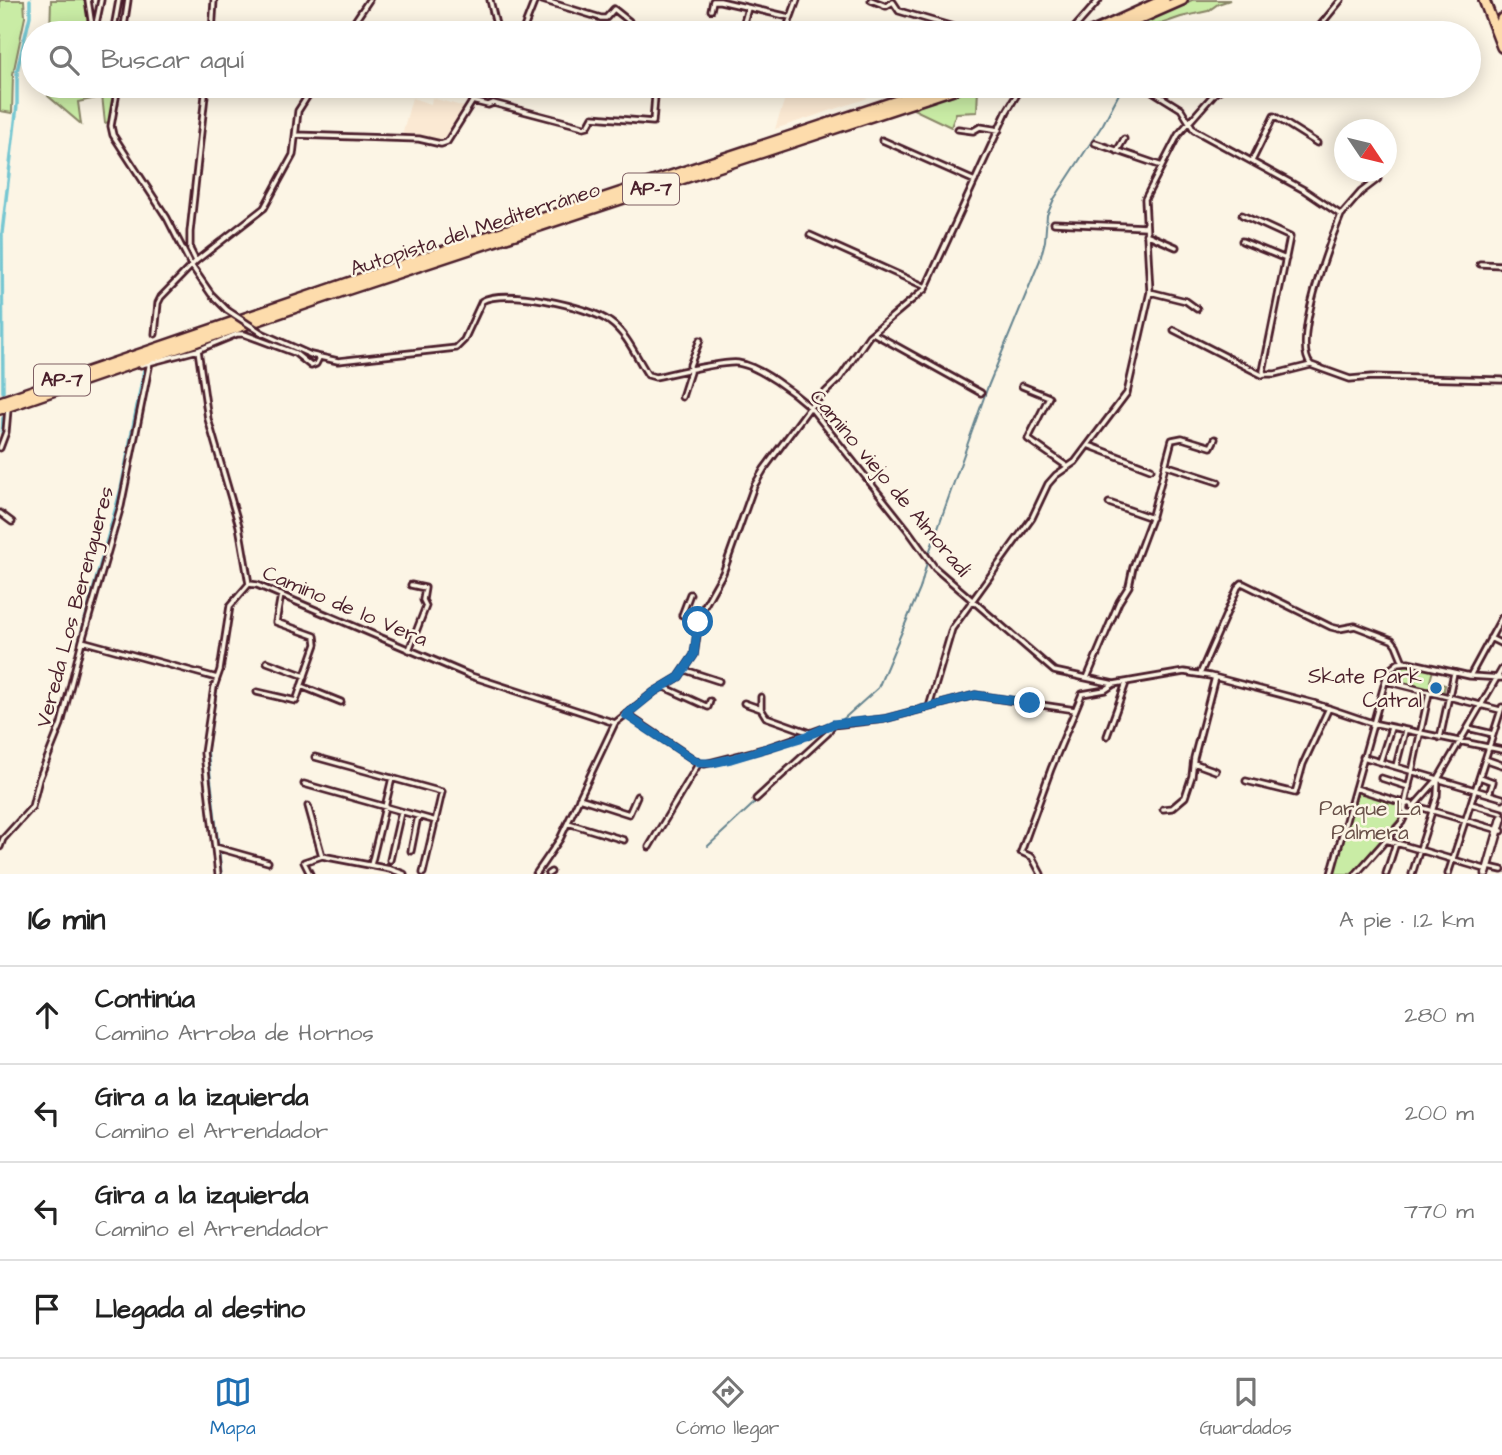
<!DOCTYPE html>
<html lang="es">
<head>
<meta charset="utf-8">
<style>
	:root { --surface:#fff; --page:#f6f6f6; --text:#222; --muted:#767676; --line:#e0e0e0; --accent:#1f6fb2 }
	body { margin:0; font-family:"Architects Daughter",sans-serif; background:var(--page); color:var(--text) }
	.compass { position:absolute; left:1334px; top:119px; width:63px; height:63px; border-radius:50%; background:var(--surface); box-shadow:0 4px 18px #0003; rotate:125deg }
	.stop { position:absolute; width:21px; height:21px; margin:-16px; border:5px solid #1f6fb2; border-radius:50%; background:#fff }
	.stop.end { background:#1f6fb2; border-color:#fff; box-shadow:0 2px 7px #0008 }
	.list { margin:0; padding:0; list-style:none }
	h2 { display:flex; justify-content:space-between; align-items:center; height:91px; margin:0; padding:0 28px; font-size:30px }
	h2 small { font-size:23px; font-weight:400; color:var(--muted) }
	.list li { display:grid; grid-template-columns:46px 1fr auto; gap:21px; align-items:center; box-sizing:border-box; height:98px; padding:0 28px; border-top:2px solid var(--line) }
	.list b { display:block; font-size:26px; white-space:nowrap }
	.list p { margin:0; font-size:23px; white-space:nowrap; color:var(--muted) }
	.list em { font-size:23px; font-style:normal; color:var(--muted) }
	.icon { flex:none; width:38px; height:38px; fill:none; stroke:currentColor; stroke-width:2; stroke-linecap:round; stroke-linejoin:round }
	.map { position:relative; flex:none; width:1502px; height:874px; overflow:hidden }
	.search { position:absolute; background:var(--surface); box-shadow:0 4px 18px #0003; left:21px; right:21px; top:21px; height:77px; display:flex; align-items:center; gap:18px; box-sizing:border-box; padding:0 24px; border-radius:38px; color:var(--muted); font-size:26px }
	.sheet { height:483px; background:var(--surface) }
	nav { display:flex; justify-content:space-around; align-items:center; box-sizing:border-box; height:98px; border-top:2px solid var(--line); background:var(--surface); font-size:19px; color:var(--muted) }
	nav a { display:grid; justify-items:center; gap:4px }
	nav .on { color:var(--accent) }
	.map>svg:first-child { display:block }
	.built { fill:#fbe9d3 }
	.green { fill:#c9eca5; stroke:#8a8668; stroke-width:2 }
	.lines { fill:none; stroke-linecap:round; stroke-linejoin:round }
	.stream { stroke:#65848f; stroke-width:2 }
	.canal { stroke:#77c7d2; stroke-width:3.5 }
	.street-casing { stroke:#4a1f2b; stroke-width:9 }
	.secondary-casing { stroke:#4a1f2b; stroke-width:11 }
	.highway-casing { stroke:#4a1f2b; stroke-width:14 }
	.street { stroke:#fcf5e5; stroke-width:3.5 }
	.secondary { stroke:#fcf5e5; stroke-width:6 }
	.highway { stroke:#fddcac; stroke-width:9 }
	.street-bridge-casing { stroke:#4a1f2b; stroke-width:9; stroke-linecap:butt }
	.street-bridge { stroke:#fcf5e5; stroke-width:3.5 }
	.route { stroke:#1f6fb2; stroke-width:9 }
	.poi-dot { fill:#1f6fb2; stroke:#fcf5e5; stroke-width:2.5 }
	.labels { text-anchor:middle; dominant-baseline:central; stroke-width:5; stroke-linejoin:round; paint-order:stroke }
	.shield { fill:#fcf5e5; stroke:#7f5f63; stroke-width:2 }
	.shield-label { font-size:19px; font-weight:bold; fill:#4a1f2b }
	.street-label { font-size:21px; fill:#4a1f2b; stroke:#fcf5e5 }
	.poi-label { font-size:21px; fill:#4a1f2b; stroke:#fcf5e5; text-anchor:end }
	.park-label { font-size:21px; fill:#6a524a; stroke:#fcf5e5 }
</style>
</head>
<body>
<div class="map">
<svg width="1502" height="874" viewBox="0 0 1502 874">
	<rect width="100%" height="100%" fill="#fcf5e5"/>
	<filter id="ink" filterUnits="userSpaceOnUse"><feTurbulence type="fractalNoise" baseFrequency=".0143" numOctaves="2"/><feDisplacementMap in="SourceGraphic" scale="14" xChannelSelector="R" yChannelSelector="G"/><feConvolveMatrix kernelMatrix="1 2 1 2 8 2 1 2 1" color-interpolation-filters="sRGB"/></filter>
	<g filter="url(#ink)">
		<path class="built" d="M789,86H841L868,98L775,129Z
			M412,98L431,104L432,98L465,107L446,140L436,141L402,135Z"/>
		<path class="green" d="M0,0H24L25,17L13,74L12,113L0,111Z
			M51,0H85L90,33H50Z
			M1192,0H1230L1218,4L1208,11L1181,17L1135,33H1116Z
			M49,86H99L101,97L78,102L81,124L48,96Z
			M101,86H115L109,122L105,123Z
			M977,86H985L978,88L977,112L956,113L951,127L911,108Z
			M1409,663L1433,670L1430,681L1445,685L1443,695L1386,679C1390,668 1397,664 1409,663Z
			M1356,791L1403,806L1401,817L1352,874H1333Z"/>
		<g class="lines">
			<path class="stream" d="M929,553L987,389L1040,260L1045,241L1047,215L1054,199L1103,124L1122,88
				M840,722L878,688L920,589L927,562
				M708,846L761,797"/>
			<path class="canal" d="M3,392L2,233L17,105V71L30,16V0
				M0,442L2,437L3,418
				M79,642L121,489L144,370
				M94,646L212,679
				M217,684L207,750L221,874"/>
			<defs>
				<path id="street" d="M88,0L93,33
					M490,0L498,33
					M542,0L601,18H606L614,9L629,21
					M871,0L886,6L893,2L899,11L974,33
					M711,10L713,1H720L785,16L790,17L792,14
					M353,24L385,33
					M95,29L101,0
					M94,30L120,33
					M498,30L516,33
					M113,33L119,0
					M123,33L128,0
					M212,33L214,0
					M347,33L369,0
					M522,33L535,0
					M741,33L748,8
					M785,33L797,0
					M1070,33L1099,0
					M1314,33L1341,0
					M118,86L111,126L113,135L167,218L191,265L211,294L227,310
					M206,86L190,232V249L196,261L264,208L293,155L298,111L314,86
					M534,86H540
					M1144,86L1181,109L1194,130L1304,190L1341,215C1330,241 1291,344 1311,365
					M472,101L488,105L493,103L584,127L588,126L593,117L653,122L655,96
					M958,129L973,131L980,127L999,130
					M296,135L419,139L441,144L447,142L482,86
					M882,140L975,181
					M1095,143L1162,166
					M1117,151L1124,139
					M1252,161L1274,116L1317,143
					M1242,215L1290,237L1263,371L1264,374H1275L1311,365
					M1341,215L1361,192L1378,179
					M1054,223L1146,227
					M1146,234L1176,247
					M810,235L926,287
					M1242,241L1286,259
					M1480,264L1502,265
					M1150,292L1186,301L1197,309
					M1174,330L1262,375L1264,374
					M262,333L311,355L338,361L456,348L464,340L482,301C504,288 589,306 610,322C628,335 636,357 648,375L655,377C674,373 723,361 738,363C759,366 794,393 810,407L907,529L935,568L1054,671L1114,684L1184,672L1210,676L1313,703L1372,723L1502,750
					M873,333L981,393
					M155,334L158,303L161,297L196,261
					M198,350L208,419L239,526L249,584
					M141,365L198,350L237,334H244L295,353L311,366L316,364L319,358
					M1311,365L1350,379L1372,377L1502,380
					M1022,386L1049,397L1028,439L1068,467
					M682,397L690,372V365L700,340
					M1088,445L1151,469
					M0,448L6,432L8,409
					M1165,465L1218,482
					M1109,503L1152,518
					M0,513L12,522
					M249,584L257,585L471,676L615,723
					M690,594L682,615L698,622
					M1490,638L1502,644
					M82,641L217,678
					M409,650L426,606L423,600L425,588L411,585
					M267,662L305,676
					M685,670L719,681
					M1200,674L1238,587L1242,583L1331,627L1339,629L1355,626L1392,640L1396,645L1403,662
					M1470,676L1502,617
					M1087,678L1119,602L1129,586L1133,567L1151,519L1172,440L1182,438L1211,447L1215,439
					M1385,681L1500,710
					M301,686L341,702
					M664,687L708,707L710,701
					M257,692L296,701L316,644L315,636L276,622L281,595
					M744,703L761,709L766,717L808,732L809,735
					M929,707L952,629L1032,518L1048,484L1056,475L1075,462L1127,393L1150,292L1145,199L1178,135L1215,93L1226,86
					M761,709V697
					M626,714L699,763L705,764L767,748L833,725L884,719L975,695L1075,710
					M1468,728L1493,734
					M1107,736L1126,683
					M1440,738L1454,673
					M315,757L442,792L423,873
					M1363,757L1502,798
					M1485,759L1502,765
					M1380,762L1391,728
					M1194,763L1216,771
					M1396,766L1405,731
					M1480,777L1493,782L1489,794
					M1381,778L1409,787
					M1246,781L1295,793L1303,764L1329,708
					M304,784L436,821
					M1355,788L1406,804
					M579,798L629,814L637,796
					M756,799L828,733L832,725
					M1404.5 808a4.5 4.5 0 1 1 9 0a4.5 4.5 0 1 1-9 0Z
					M1405,804L1429,693
					M1471,804L1502,813
					M308,806L322,856L390,869L404,874
					M1416,806L1502,831
					M1413,807L1438,779L1502,669
					M1163,809L1172,808L1185,797L1192,776L1194,758L1215,677
					M568,823L624,840
					M1386,840L1488,870
					M0,847L3,839L32,807L39,779L61,724L82,641L121,506L150,362
					M215,847L268,862
					M649,847L699,763
					M411,851L418,816
					M390,860L401,812
					M371,865L392,778
					M1489,867L1502,870
					M218,874L204,753L214,687L220,670L230,606L249,584
					M310,874L304,862L322,856
					M536,874L560,839L615,723L654,692L679,677L694,655L700,614L723,573L754,486L764,469L810,407L840,378L869,336L925,289L1007,111L1022,86
					M548,874L551,872
					M1041,874L1032,857L1021,852L1051,769L1082,694L1105,690L1114,684
					M1331,874L1388,671L1398,663L1408,662L1470,676L1502,678
					M1356,874L1402,822L1407,812
					M1386,874L1396,843
					M1412,874L1437,796L1438,779
					M1448,874L1502,707"/>
				<path id="secondary" d="M1486,874L1502,818"/>
				<path id="highway" d="M1484,0L1502,47
					M1091,33L1164,0
					M1107,33L1182,0
					M1498,34L1502,19
					M0,402L351,282L942,86
					M0,409L340,292L962,86"/>
			</defs>
			<use href="#street" class="street-casing"/>
			<use href="#secondary" class="secondary-casing"/>
			<use href="#highway" class="highway-casing"/>
			<use href="#street" class="street"/>
			<use href="#secondary" class="secondary"/>
			<use href="#highway" class="highway"/>
			<defs>
				<path id="street-bridge" d="M227,310L262,333"/>
			</defs>
			<use href="#street-bridge" class="street-bridge-casing"/>
			<use href="#street-bridge" class="street-bridge"/>
		</g>
	</g>
	<g class="lines" filter="url(#ink)">
		<path class="route" d="M698,622L694,655L679,677L654,692L626,715L699,763H712L731,759L807,736L833,724L884,719L975,695L1030,703"/>
	</g>
	<circle class="poi-dot" cx="1436" cy="688" r="7"/>
	<g class="labels">
		<g class="shield">
			<rect x="623" y="173.5" width="56" height="31" rx="5"/>
			<rect x="34" y="364.5" width="56" height="31" rx="5"/>
		</g>
		<g class="shield-label">
			<text x="651" y="189">AP-7</text>
			<text x="62" y="380">AP-7</text>
		</g>
		<g class="street-label">
			<text transform="translate(475 229) rotate(-18)">Autopista del Mediterráneo</text>
			<text transform="translate(890 483) rotate(50)">Camino viejo de Almoradí</text>
			<text transform="translate(345 606) rotate(23)">Camino de lo Vera</text>
			<text transform="translate(75 607) rotate(-75)">Vereda Los Berengueres</text>
		</g>
		<g class="poi-label">
			<text x="1422" y="676">Skate Park<tspan x="1422" dy="24">Catral</tspan></text>
		</g>
		<g class="park-label">
			<text x="1370" y="808">Parque La<tspan x="1370" dy="24">Palmera</tspan></text>
		</g>
	</g>
</svg>
<svg class="compass" viewBox="-18 -18 36 36"><path d="M0-13l5 13h-10z" fill="#e53935"/><path d="M0 13l5-13h-10z" fill="#767676"/></svg>
<div class="stop" style="left:698px;top:622px"></div>
<div class="stop end" style="left:1030px;top:703px"></div>
<div class="search"><svg class="icon" aria-label="search" viewBox="0 0 24 24"><circle cx="10" cy="10" r="6"/><path d="M15 15l6 6"/></svg>Buscar aquí</div>
</div>
<section class="sheet">
<h2>16 min<small>A pie · 1.2 km</small></h2>
<ul class="list">
<li><svg class="icon" aria-label="ahead" viewBox="0 0 24 24"><path d="M12 20V5M6 11l6-6 6 6"/></svg><div><b>Continúa</b><p>Camino Arroba de Hornos</p></div><em>280 m</em></li>
<li><svg class="icon" aria-label="left" viewBox="0 0 24 24"><path d="M17 20v-9H6M10 6l-5 5 5 5"/></svg><div><b>Gira a la izquierda</b><p>Camino el Arrendador</p></div><em>200 m</em></li>
<li><svg class="icon" aria-label="left" viewBox="0 0 24 24"><path d="M17 20v-9H6M10 6l-5 5 5 5"/></svg><div><b>Gira a la izquierda</b><p>Camino el Arrendador</p></div><em>770 m</em></li>
<li><svg class="icon" aria-label="arrive" viewBox="0 0 24 24"><path d="M6 21V4h12l-3 4 3 4H6"/></svg><div><b>Llegada al destino</b></div></li>
</ul>
</section>
<nav>
<a class="on"><svg class="icon" aria-label="map" viewBox="0 0 24 24"><path d="M3 6l6-2 6 2 6-2v14l-6 2-6-2-6 2zM9 4v14M15 6v14"/></svg>Mapa</a>
<a><svg class="icon" aria-label="directions" viewBox="0 0 24 24"><path d="M12 3l9 9-9 9-9-9zM9 14v-3h6M13 9l2 2-2 2"/></svg>Cómo llegar</a>
<a><svg class="icon" aria-label="saved" viewBox="0 0 24 24"><path d="M7 4h10v16l-5-4-5 4z"/></svg>Guardados</a>
</nav>
</body>
</html>
